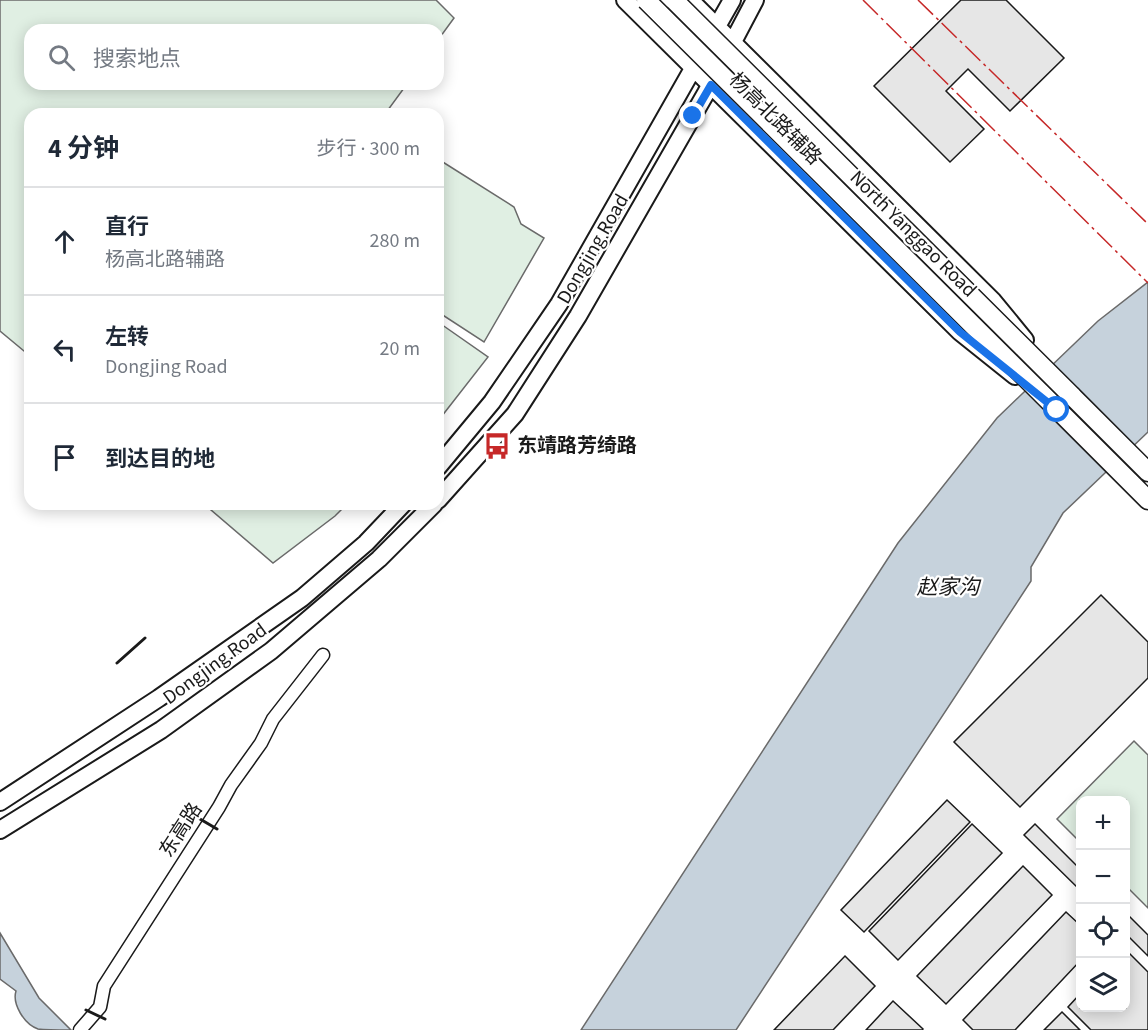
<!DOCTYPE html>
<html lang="zh">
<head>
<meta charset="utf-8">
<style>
	:root { --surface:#fff; --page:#f6f6f7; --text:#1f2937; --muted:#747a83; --line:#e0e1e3 }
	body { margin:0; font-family:"Source Sans 3","Noto Sans SC",sans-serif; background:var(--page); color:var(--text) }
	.controls { position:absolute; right:18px; bottom:18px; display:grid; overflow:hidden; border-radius:12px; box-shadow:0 3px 15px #0003 }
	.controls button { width:54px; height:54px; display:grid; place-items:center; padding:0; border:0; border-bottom:2px solid var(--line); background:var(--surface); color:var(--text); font:30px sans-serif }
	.stop { position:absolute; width:18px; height:18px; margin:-14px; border:4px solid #1a73e8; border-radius:50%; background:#fff }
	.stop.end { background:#1a73e8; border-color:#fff; box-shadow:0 2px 6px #0008 }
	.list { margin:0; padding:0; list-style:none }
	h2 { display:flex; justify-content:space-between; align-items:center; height:78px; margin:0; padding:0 24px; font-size:26px }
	h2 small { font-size:20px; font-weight:400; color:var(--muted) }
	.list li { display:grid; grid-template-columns:39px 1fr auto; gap:18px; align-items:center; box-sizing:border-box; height:108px; padding:0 24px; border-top:2px solid var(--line) }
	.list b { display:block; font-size:22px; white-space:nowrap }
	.list p { margin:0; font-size:20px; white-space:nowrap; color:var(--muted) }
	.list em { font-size:20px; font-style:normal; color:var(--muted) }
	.icon { flex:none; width:33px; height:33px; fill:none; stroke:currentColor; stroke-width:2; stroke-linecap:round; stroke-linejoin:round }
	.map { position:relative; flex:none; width:1148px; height:1030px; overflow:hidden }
	.search { position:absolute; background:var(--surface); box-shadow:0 3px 15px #0003; left:24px; top:24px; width:420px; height:66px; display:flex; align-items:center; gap:15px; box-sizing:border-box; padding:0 21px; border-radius:18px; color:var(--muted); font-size:22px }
	.panel { position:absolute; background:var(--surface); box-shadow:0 3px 15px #0003; left:24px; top:108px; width:420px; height:402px; border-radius:18px }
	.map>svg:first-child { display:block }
	.green { fill:#e0efe3; stroke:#6a6a6a; stroke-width:1.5 }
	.water { fill:#c6d2dc; stroke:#6a6a6a; stroke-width:1.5 }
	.building { fill:#e6e6e6; stroke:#1a1a1a; stroke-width:1.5 }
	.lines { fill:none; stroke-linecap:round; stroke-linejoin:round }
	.minor-casing { stroke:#1a1a1a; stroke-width:15 }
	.major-casing { stroke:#1a1a1a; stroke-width:20 }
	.highway-casing { stroke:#1a1a1a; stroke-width:21 }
	.minor { stroke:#fff; stroke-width:12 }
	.major { stroke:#fff; stroke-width:16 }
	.highway { stroke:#fff; stroke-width:18 }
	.highway-bridge-casing { stroke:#1a1a1a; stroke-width:21; stroke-linecap:butt }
	.highway-bridge { stroke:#fff; stroke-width:18 }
	.wall { stroke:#1a1a1a; stroke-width:3 }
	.power { stroke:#c62828; stroke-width:1.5; stroke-dasharray:21 4.5 3 4.5; stroke-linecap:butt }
	.route { stroke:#1a73e8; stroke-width:8 }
	.labels { text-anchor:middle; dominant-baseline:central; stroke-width:4.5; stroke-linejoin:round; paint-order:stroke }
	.street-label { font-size:20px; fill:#1a1a1a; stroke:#fff }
	.poi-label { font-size:20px; font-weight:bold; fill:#1a1a1a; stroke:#fff; text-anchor:start }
	.water-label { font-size:21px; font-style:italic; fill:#1a1a1a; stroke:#fff }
</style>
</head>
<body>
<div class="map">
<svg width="1148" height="1030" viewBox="0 0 1148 1030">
	<rect width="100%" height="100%" fill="#fff"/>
	<path class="green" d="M0,0H436L454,18L438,40V30H30V84H407L385,114H30V356L0,331Z
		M438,159L514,207L521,224L544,238L484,342L438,312Z
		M438,322L488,357L438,421Z
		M204,504H347L335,516L273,563Z
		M1134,741L1148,755V908L1126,886V800H1080V842L1057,819Z"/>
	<path class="water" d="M1148,282V432L1063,513L1031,567V581L736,1030H581L898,543L997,418L1098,321Z
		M0,933L39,998L71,1030C62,1030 46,1030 38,1029C24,1024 12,1004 16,991L0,979Z"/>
	<path class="building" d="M961,0H1006L1064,58L1010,111L968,69L946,91L984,129L950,162L874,86Z
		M1101,595L1148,642V678L1020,807L954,742Z
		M947,800L970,822L864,932L841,910Z
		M972,824L1002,853L898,960L869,931Z
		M1035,824L1080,869V890L1024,835Z
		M1023,866L1052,895L946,1004L917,976Z
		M1066,912L1080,925V961L1015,1030H973L963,1020Z
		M1126,913L1148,935V956L1126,934Z
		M1126,950L1148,972V1030H1091L1068,1007L1080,994V1008H1126Z
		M845,956L875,986L833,1030H774Z
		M893,1001L923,1029L922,1030H866Z
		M1062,1012L1080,1030H1044Z"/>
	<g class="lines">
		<defs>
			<path id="minor" d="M80,1030L100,1007L104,986L219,807L231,785L261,743L273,719L323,655"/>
			<path id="major" d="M625,0L960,332L1015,376
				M690,0L993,301L1025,340
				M438,467L492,402L559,304L732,0
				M438,500L515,414L578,316L706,93L755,0
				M0,802L159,698L302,598L366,543L403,504
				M0,830L161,730L271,651L379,559L434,504"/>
			<path id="highway" d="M1072,396L1148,472
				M1057,409L1148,500"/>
		</defs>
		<use href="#minor" class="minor-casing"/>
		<use href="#major" class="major-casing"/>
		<use href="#highway" class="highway-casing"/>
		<use href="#minor" class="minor"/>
		<use href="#major" class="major"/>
		<use href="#highway" class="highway"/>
		<defs>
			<path id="highway-bridge" d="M646,0L1057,409
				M674,0L1072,396"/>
		</defs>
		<use href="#highway-bridge" class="highway-bridge-casing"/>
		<use href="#highway-bridge" class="highway-bridge"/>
		<path class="wall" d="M117,663L145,638
			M200,819L217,829
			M86,1010L105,1019"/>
		<path class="power" d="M863,0L1148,283
			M918,0L1148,224"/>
	</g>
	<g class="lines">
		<path class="route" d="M693,116L711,85L960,332L1057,410"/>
	</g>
	<defs>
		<symbol id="bus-bare" viewBox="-9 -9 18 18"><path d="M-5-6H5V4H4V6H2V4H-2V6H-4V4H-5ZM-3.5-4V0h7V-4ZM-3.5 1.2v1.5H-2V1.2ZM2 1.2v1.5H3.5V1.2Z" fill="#c62828" stroke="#fff" stroke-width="2.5" paint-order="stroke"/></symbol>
	</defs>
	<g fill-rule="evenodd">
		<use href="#bus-bare" x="478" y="427" width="38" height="38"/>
	</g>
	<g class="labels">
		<g class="street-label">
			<text transform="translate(775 119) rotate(45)">杨高北路辅路</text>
			<text transform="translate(913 234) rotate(45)">North Yanggao Road</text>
			<text transform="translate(593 249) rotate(-60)">Dongjing Road</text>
			<text transform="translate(215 664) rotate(-36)">Dongjing Road</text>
			<text transform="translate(181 830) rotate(-57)">东高路</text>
		</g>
		<g class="poi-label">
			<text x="517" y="446">东靖路芳绮路</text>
		</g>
		<g class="water-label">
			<text x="948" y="587">赵家沟</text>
		</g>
	</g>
</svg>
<div class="controls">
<button>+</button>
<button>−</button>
<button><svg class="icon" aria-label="locate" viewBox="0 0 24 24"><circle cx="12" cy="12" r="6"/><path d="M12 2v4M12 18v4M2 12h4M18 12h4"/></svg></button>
<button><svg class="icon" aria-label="layers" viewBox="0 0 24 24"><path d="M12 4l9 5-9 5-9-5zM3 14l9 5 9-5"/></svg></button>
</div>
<div class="stop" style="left:1057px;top:410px"></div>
<div class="stop end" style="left:693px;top:116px"></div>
<div class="search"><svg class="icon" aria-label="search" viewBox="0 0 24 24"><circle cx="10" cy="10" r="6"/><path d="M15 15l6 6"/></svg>搜索地点</div>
<section class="panel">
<h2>4 分钟<small>步行 · 300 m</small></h2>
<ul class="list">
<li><svg class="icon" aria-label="ahead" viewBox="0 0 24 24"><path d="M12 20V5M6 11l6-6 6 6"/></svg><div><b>直行</b><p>杨高北路辅路</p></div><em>280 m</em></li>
<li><svg class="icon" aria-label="left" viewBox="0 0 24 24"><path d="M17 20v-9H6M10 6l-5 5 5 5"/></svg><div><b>左转</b><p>Dongjing Road</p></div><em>20 m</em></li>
<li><svg class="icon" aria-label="arrive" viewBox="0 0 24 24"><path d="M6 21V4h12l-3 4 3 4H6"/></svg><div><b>到达目的地</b></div></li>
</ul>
</section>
</div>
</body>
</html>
